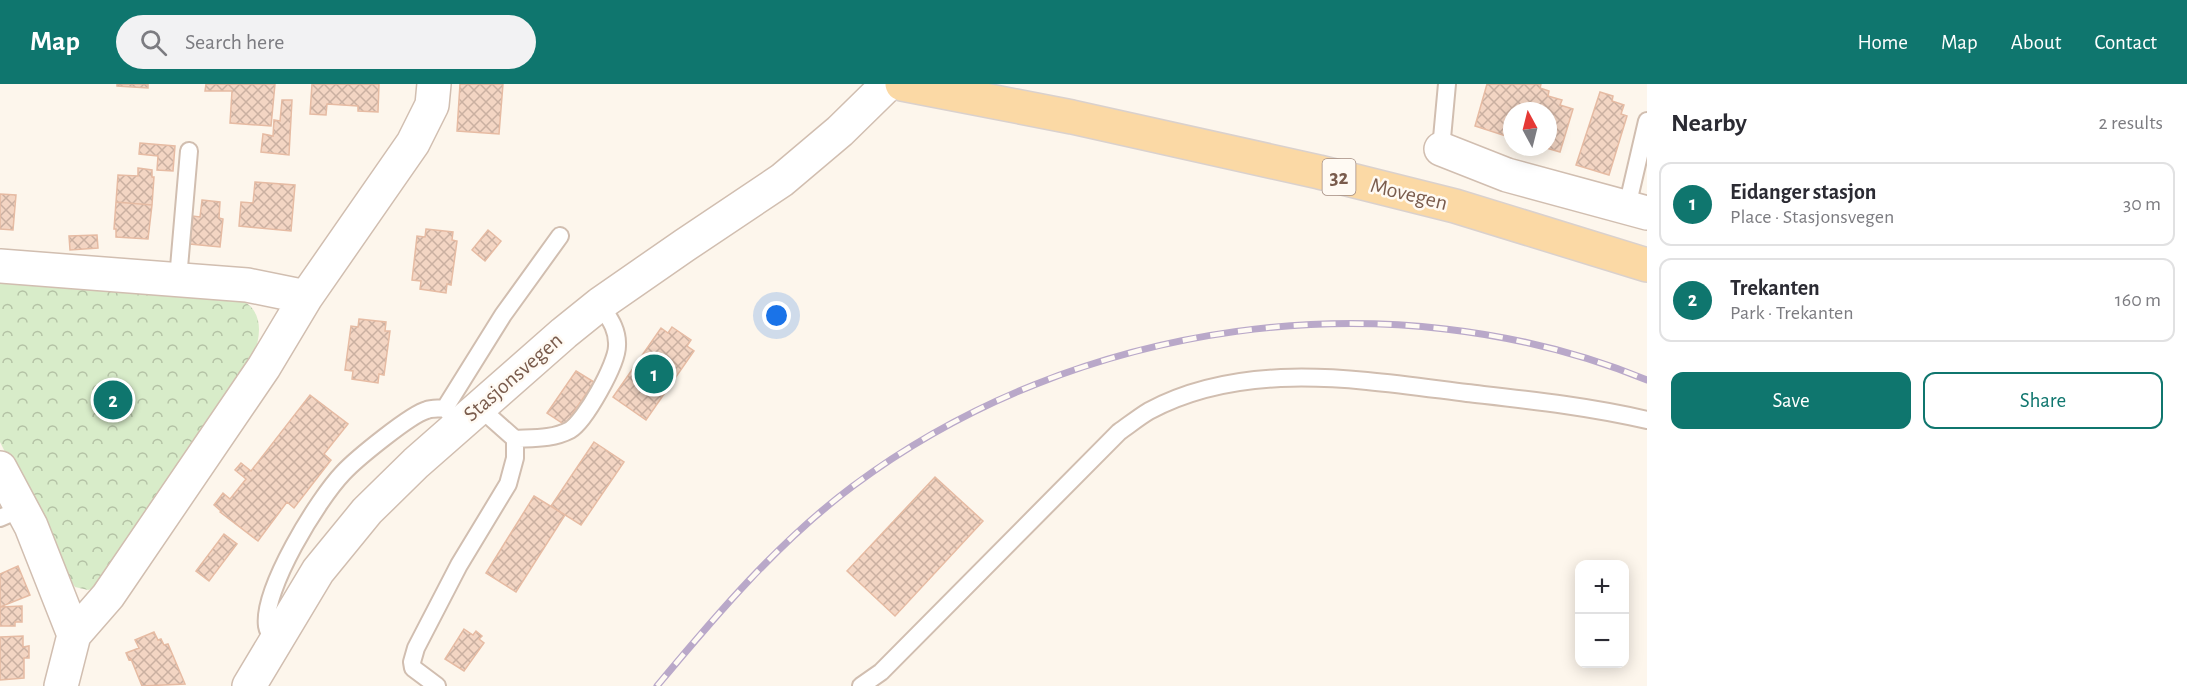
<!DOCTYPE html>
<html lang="en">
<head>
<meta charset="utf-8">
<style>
	:root { --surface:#fff; --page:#f2f2f3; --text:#2b2b33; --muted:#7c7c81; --line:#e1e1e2; --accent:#0f766e }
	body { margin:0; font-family:"Alegreya Sans",sans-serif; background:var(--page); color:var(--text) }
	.controls { position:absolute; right:18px; bottom:18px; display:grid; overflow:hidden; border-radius:12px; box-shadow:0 3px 15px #0003 }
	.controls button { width:54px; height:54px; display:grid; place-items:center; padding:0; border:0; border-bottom:2px solid var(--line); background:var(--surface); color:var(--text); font:30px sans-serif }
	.compass { position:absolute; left:1503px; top:18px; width:54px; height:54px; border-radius:50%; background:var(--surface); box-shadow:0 3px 15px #0003; rotate:353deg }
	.you { position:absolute; left:777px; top:232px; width:21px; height:21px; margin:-15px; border:4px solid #fff; border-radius:50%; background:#1a73e8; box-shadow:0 0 0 9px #1a73e833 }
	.badge { display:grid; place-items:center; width:39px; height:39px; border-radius:50%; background:var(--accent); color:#fff; font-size:20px; font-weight:700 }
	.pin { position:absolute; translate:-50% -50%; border:3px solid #fff; box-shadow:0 2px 6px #0006 }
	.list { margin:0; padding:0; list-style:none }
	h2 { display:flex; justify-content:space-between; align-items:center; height:78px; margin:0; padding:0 24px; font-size:26px }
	h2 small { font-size:20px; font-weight:400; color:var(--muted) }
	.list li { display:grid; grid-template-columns:39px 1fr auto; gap:18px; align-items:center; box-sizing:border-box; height:84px; margin:0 12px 12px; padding:0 12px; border:2px solid var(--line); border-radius:12px }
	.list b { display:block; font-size:22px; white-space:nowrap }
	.list p { margin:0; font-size:20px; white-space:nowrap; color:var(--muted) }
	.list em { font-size:20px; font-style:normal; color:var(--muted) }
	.actions { display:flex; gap:12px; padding:18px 24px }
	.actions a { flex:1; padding:14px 0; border:2px solid var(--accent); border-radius:12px; text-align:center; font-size:21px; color:var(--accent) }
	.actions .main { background:var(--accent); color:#fff }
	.icon { flex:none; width:33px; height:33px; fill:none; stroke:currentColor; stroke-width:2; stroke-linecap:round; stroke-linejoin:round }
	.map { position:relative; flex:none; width:1647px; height:602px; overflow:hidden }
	header { display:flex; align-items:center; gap:36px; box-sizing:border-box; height:84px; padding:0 30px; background:var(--accent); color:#fff }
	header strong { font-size:28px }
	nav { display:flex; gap:33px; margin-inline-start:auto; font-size:21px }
	.search { width:420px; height:54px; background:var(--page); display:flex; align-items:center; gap:15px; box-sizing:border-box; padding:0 21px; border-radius:33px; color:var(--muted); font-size:22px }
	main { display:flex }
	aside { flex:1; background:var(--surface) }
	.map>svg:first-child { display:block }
	.forest { fill:url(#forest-crowns) }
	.building { fill:url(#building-cross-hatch); stroke:#e6bba3; stroke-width:1.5 }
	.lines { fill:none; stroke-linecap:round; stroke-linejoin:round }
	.service-casing { stroke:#d1beb0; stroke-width:20 }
	.minor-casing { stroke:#d1beb0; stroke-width:36 }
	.primary-casing { stroke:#dad1cd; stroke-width:36 }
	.service { stroke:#fff; stroke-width:16 }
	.minor { stroke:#fff; stroke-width:33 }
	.primary { stroke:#fbd9a5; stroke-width:33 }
	.rail-casing { stroke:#b9a8c9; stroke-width:7 }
	.rail { stroke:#fffaf3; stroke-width:4.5; stroke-dasharray:14; stroke-linecap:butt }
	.labels { text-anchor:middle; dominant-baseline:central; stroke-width:5; stroke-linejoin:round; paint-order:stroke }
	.shield { fill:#fffaf3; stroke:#a28b7f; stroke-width:1.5 }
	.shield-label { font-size:21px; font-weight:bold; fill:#7a5c4d }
	.street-label { font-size:22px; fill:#7a5c4d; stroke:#fffaf3 }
</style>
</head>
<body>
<header>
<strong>Map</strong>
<div class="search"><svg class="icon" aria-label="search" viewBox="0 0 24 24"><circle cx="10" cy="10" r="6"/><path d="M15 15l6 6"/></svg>Search here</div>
<nav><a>Home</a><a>Map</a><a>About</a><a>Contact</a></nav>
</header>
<main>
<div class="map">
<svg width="1647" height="602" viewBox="0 0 1647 602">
	<defs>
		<pattern id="forest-crowns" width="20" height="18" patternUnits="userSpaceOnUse" patternTransform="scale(1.5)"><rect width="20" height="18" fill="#d8ecc9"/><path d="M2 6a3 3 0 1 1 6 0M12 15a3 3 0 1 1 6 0" fill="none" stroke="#b4c2a5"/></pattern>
		<pattern id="building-cross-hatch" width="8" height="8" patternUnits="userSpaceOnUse" patternTransform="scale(1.5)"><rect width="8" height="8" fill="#f3d5c3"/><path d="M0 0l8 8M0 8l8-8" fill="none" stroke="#cab0a1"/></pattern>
	</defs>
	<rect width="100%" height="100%" fill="#fdf6ec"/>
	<path class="forest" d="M0,195L233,211C238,214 246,218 250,222C264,236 259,257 253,273L98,503L88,506L75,503L66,490L0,358Z"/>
	<path class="building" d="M117,0H148V4L117,2Z
		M206,0H275L271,42L230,39L232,7H205Z
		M312,0H379L378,28L358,27V22L327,20L326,31L310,30Z
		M460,0H503L499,50L457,47Z
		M1487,0H1541L1540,4L1549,7L1548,12L1562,16L1560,21L1573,25L1560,68L1543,63H1548V27H1512V54L1475,42Z
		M1600,8L1613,12L1612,17L1624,21L1621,30L1627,32L1609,91L1576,81Z
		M282,16H292L289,71L261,68L263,50L273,52L274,36L280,37Z
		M140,59L175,62L173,87L157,86L158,72L139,70Z
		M138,84L152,86V93H154L152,121L116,118L118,91L138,92Z
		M255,98L295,101L291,147L239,142L241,118L253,119Z
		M0,110L16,111L13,146L0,145Z
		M202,116L220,118L219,134L223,135L220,163L190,160L193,132L200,133Z
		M116,118L152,121L148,155L116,153V145H114Z
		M426,145L453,148L452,156L457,157L451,201L447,200L446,209L420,205L421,197L412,196L417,152L425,153Z
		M488,146L501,157L485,177L472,166Z
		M97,151L98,164L70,166L69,152Z
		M359,235L386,238L385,247H390L384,291L379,290L378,299L352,295L353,287L345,286L351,242L358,243Z
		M672,243L691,256L687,262L694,267L646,336L613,313L661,244L668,249Z
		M576,287L594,298L565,341L547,329Z
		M310,311L348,340L324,370L331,376L294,424L287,418L258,457L220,428L221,427L214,421L223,409L230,415L246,395L235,386L241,379L251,387Z
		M594,358L624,378L581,441L551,422Z
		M935,393L983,437L895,532L847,487Z
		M534,412L565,431L516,508L486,489Z
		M224,450L237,460L209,497L196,487Z
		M18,482L30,511L0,523V490Z
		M22,522V538H15V542H0V523Z
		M464,545L473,551L476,547L482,552L479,555L484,559L464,587L445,575Z
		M154,548L158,556L161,555L164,561L168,560L185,600L142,602L131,575L129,576L126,569L139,564L135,556Z
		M23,552V563L29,562V574H24V594L0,596V553Z"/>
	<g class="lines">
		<defs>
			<path id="service" d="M1441,65L1447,0
				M1627,123L1647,37
				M178,195L189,67
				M445,324L503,231L560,152
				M515,355C534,354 553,355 570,346C585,337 617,280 617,262C618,245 609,234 600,220
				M0,434L21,425
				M275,559C272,554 268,548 267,542C262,506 318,415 343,389C356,375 411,330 427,326C432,324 439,325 445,324L459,341
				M437,602L413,584L412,578L416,564L459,481L508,400L515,374V355L480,324
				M861,602L881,588L1119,348C1129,341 1139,333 1149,327C1246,275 1363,296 1467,309C1528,316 1587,322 1647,336"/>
			<path id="minor" d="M1441,65L1507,91L1647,129
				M0,182L247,201L306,213
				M0,384L31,442L74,551
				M61,602L74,551L108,512L264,283L306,213L413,59L432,21L434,0
				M249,602L318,487L367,427L416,379L564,249L600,220L685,161L782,96L840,47L888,0"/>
			<path id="primary" d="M902,0L1072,33L1319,88L1455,122L1647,181"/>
		</defs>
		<use href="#service" class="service-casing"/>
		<use href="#minor" class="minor-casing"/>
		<use href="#primary" class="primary-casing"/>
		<use href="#service" class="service"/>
		<use href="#minor" class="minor"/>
		<use href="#primary" class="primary"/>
		<defs>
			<path id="rail" d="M657,602C717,530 778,458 853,402C1075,236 1389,191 1647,296"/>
		</defs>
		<use href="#rail" class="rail-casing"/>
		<use href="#rail" class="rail"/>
	</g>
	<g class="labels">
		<rect class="shield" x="1322.5" y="75" width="33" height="36" rx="4.5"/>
		<g class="shield-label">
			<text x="1339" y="93">32</text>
		</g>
		<g class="street-label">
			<text transform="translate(1409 110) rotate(14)">Movegen</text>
			<text transform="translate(513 293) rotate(-41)">Stasjonsvegen</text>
		</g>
	</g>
</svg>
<div class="controls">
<button>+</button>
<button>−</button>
</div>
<svg class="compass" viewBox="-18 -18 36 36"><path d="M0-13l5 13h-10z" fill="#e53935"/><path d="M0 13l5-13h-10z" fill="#7c7c81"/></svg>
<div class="you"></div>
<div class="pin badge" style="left:654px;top:290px">1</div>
<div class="pin badge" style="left:113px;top:316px">2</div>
</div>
<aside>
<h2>Nearby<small>2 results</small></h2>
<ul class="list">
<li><span class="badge">1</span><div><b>Eidanger stasjon</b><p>Place · Stasjonsvegen</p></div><em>30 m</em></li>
<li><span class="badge">2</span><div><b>Trekanten</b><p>Park · Trekanten</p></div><em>160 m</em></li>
</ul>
<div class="actions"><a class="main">Save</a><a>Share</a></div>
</aside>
</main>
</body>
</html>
